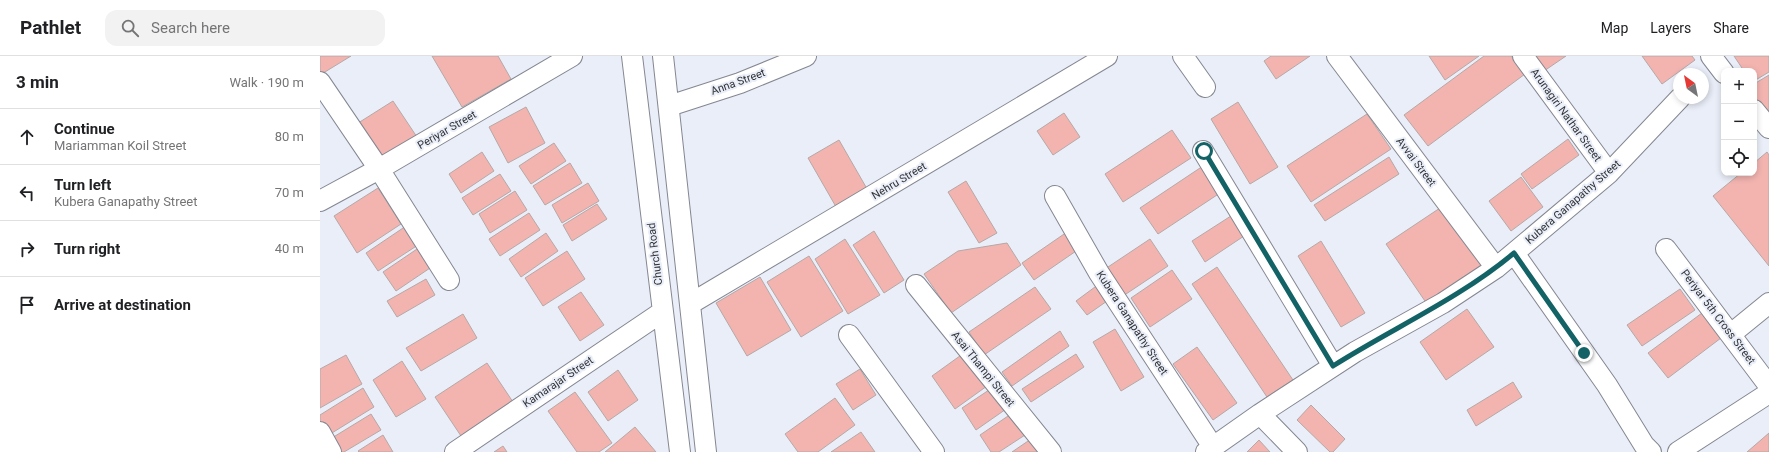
<!DOCTYPE html>
<html lang="en">
<head>
<meta charset="utf-8">
<style>
	:root { --surface:#fff; --page:#f2f2f2; --text:#202124; --muted:#757577; --line:#e0e0e0 }
	body { margin:0; font-family:Roboto,sans-serif; background:var(--page); color:var(--text) }
	.controls { position:absolute; right:12px; top:12px; display:grid; overflow:hidden; border-radius:8px; box-shadow:0 2px 6px #0003 }
	.controls button { width:36px; height:36px; display:grid; place-items:center; padding:0; border:0; border-bottom:1px solid var(--line); background:var(--surface); color:var(--text); font:20px sans-serif }
	.compass { position:absolute; left:1353px; top:12px; width:36px; height:36px; border-radius:50%; background:var(--surface); box-shadow:0 2px 6px #0003; rotate:327deg }
	.stop { position:absolute; width:12px; height:12px; margin:-9px; border:3px solid #136366; border-radius:50%; background:#fff }
	.stop.end { background:#136366; border-color:#fff; box-shadow:0 1px 4px #0008 }
	.list { margin:0; padding:0; list-style:none }
	h2 { display:flex; justify-content:space-between; align-items:center; height:52px; margin:0; padding:0 16px; font-size:17px }
	h2 small { font-size:13px; font-weight:400; color:var(--muted) }
	.list li { display:grid; grid-template-columns:26px 1fr auto; gap:12px; align-items:center; box-sizing:border-box; height:56px; padding:0 16px; border-top:1px solid var(--line) }
	.list b { display:block; font-size:15px; white-space:nowrap }
	.list p { margin:0; font-size:13px; white-space:nowrap; color:var(--muted) }
	.list em { font-size:13px; font-style:normal; color:var(--muted) }
	.icon { flex:none; width:22px; height:22px; fill:none; stroke:currentColor; stroke-width:2; stroke-linecap:round; stroke-linejoin:round }
	.map { position:relative; flex:none; width:1449px; height:396px; overflow:hidden }
	header { display:flex; align-items:center; gap:24px; box-sizing:border-box; height:56px; padding:0 20px; background:var(--surface); border-bottom:1px solid var(--line) }
	header strong { font-size:19px }
	nav { display:flex; gap:22px; margin-inline-start:auto; font-size:14px }
	.search { width:280px; height:36px; background:var(--page); display:flex; align-items:center; gap:10px; box-sizing:border-box; padding:0 14px; border-radius:12px; color:var(--muted); font-size:15px }
	main { display:flex }
	aside { flex:1; background:var(--surface) }
	.map>svg:first-child { display:block }
	.building { fill:#f3b4b0; stroke:#b5a8a7 }
	.lines { fill:none; stroke-linecap:round; stroke-linejoin:round }
	.street-casing { stroke:#848791; stroke-width:22 }
	.street { stroke:#fff; stroke-width:20 }
	.route { stroke:#136366; stroke-width:5 }
	.labels { text-anchor:middle; dominant-baseline:central; stroke-width:4; stroke-linejoin:round; paint-order:stroke }
	.street-label { font-size:11px; fill:#313337; stroke:#eaeef8 }
</style>
</head>
<body>
<header>
<strong>Pathlet</strong>
<div class="search"><svg class="icon" aria-label="search" viewBox="0 0 24 24"><circle cx="10" cy="10" r="6"/><path d="M15 15l6 6"/></svg>Search here</div>
<nav><a>Map</a><a>Layers</a><a>Share</a></nav>
</header>
<main>
<aside>
<h2>3 min<small>Walk · 190 m</small></h2>
<ul class="list">
<li><svg class="icon" aria-label="ahead" viewBox="0 0 24 24"><path d="M12 20V5M6 11l6-6 6 6"/></svg><div><b>Continue</b><p>Mariamman Koil Street</p></div><em>80 m</em></li>
<li><svg class="icon" aria-label="left" viewBox="0 0 24 24"><path d="M17 20v-9H6M10 6l-5 5 5 5"/></svg><div><b>Turn left</b><p>Kubera Ganapathy Street</p></div><em>70 m</em></li>
<li><svg class="icon" aria-label="right" viewBox="0 0 24 24"><path d="M7 20v-9h11M14 6l5 5-5 5"/></svg><div><b>Turn right</b></div><em>40 m</em></li>
<li><svg class="icon" aria-label="arrive" viewBox="0 0 24 24"><path d="M6 21V4h12l-3 4 3 4H6"/></svg><div><b>Arrive at destination</b></div></li>
</ul>
</aside>
<div class="map">
<svg width="1449" height="396" viewBox="0 0 1449 396">
	<rect width="100%" height="100%" fill="#eaeef8"/>
	<path class="building" d="M0,0H31L0,19Z
		M112,0H178L191,23L142,51Z
		M951,0H990L956,23L944,5Z
		M1109,0H1159L1125,24Z
		M1164,0H1191L1205,18L1108,90L1084,59Z
		M1213,0H1246L1224,15Z
		M1322,0H1372L1375,4L1342,28Z
		M1414,0H1449V16L1434,25V15H1424Z
		M1449,19V59L1434,42V28Z
		M73,45L99,84L61,109L35,69Z
		M918,46L958,111L930,128L891,63Z
		M206,51L225,87L188,107L169,71Z
		M744,57L760,81L733,99L717,75Z
		M1047,58L1071,93L991,146L967,110Z
		M852,74L871,102L803,146L785,118Z
		M1248,83L1259,99L1212,133L1201,118Z
		M519,84L550,138L519,156L488,102Z
		M234,87L246,105L211,128L199,110Z
		M162,96L174,115L141,137L129,118Z
		M1447,96L1449,99V210L1393,140L1421,117H1434V107Z
		M1069,101L1079,118L1005,165L994,149Z
		M250,107L262,127L225,149L213,130Z
		M883,110L900,137L838,178L820,152Z
		M180,118L191,135L153,159L142,142Z
		M1201,121L1223,151L1191,175L1169,145Z
		M646,125L677,177L659,187L628,136Z
		M268,127L279,145L242,167L232,149Z
		M58,132L81,168L37,197L14,160Z
		M195,135L207,154L170,177L159,158Z
		M277,148L287,163L252,185L243,169Z
		M1123,150L1163,209L1107,248L1066,188Z
		M209,157L220,174L180,200L169,183Z
		M914,158L927,178L885,206L872,185Z
		M86,170L98,189L58,215L46,197Z
		M554,175L584,224L564,237L533,189Z
		M747,176L759,193L714,224L702,207Z
		M226,177L238,195L201,221L189,203Z
		M525,183L560,239L528,258L495,203Z
		M830,183L848,210L803,240L785,213Z
		M1001,185L1045,257L1021,271L978,200Z
		M687,187L701,209L631,257L604,218L638,195Z
		M100,191L113,210L76,235L63,216Z
		M247,195L265,223L223,250L205,222Z
		M489,200L523,255L481,281L447,226Z
		M897,211L973,324L947,341L872,228Z
		M852,214L872,243L830,271L811,242Z
		M440,221L471,274L427,300L396,247Z
		M106,223L115,239L77,261L67,245Z
		M779,228L790,243L767,259L756,245Z
		M715,231L731,253L664,299L649,276Z
		M1360,233L1375,254L1322,290L1307,269Z
		M261,236L284,269L260,285L238,251Z
		M1147,253L1174,291L1126,324L1100,286Z
		M1382,257L1401,282L1348,322L1328,297Z
		M143,258L157,282L101,315L86,292Z
		M795,273L824,321L801,335L773,286Z
		M740,275L749,290L692,330L682,316Z
		M877,291L917,347L893,364L853,308Z
		M644,297L667,330L635,353L612,320Z
		M756,298L764,311L711,346L702,333Z
		M26,299L42,328L0,352V313Z
		M82,305L106,343L76,361L53,324Z
		M167,307L195,349L143,383L115,341Z
		M540,313L556,339L533,354L516,328Z
		M298,314L318,344L288,365L268,336Z
		M1193,326L1202,341L1156,370L1147,354Z
		M675,330L689,351L656,374L642,352Z
		M43,332L54,351L7,380L0,369V359Z
		M255,336L292,387L279,396H257L228,355Z
		M515,342L535,369L498,396H478L465,378Z
		M991,349L1025,383L1013,396H1010L977,364Z
		M51,358L61,374L24,396H13L7,385Z
		M691,358L705,379L679,396H671L660,379Z
		M315,371L336,396H285Z
		M541,376L555,396H511Z
		M1449,377V396H1427Z
		M63,379L73,396H39L38,395Z
		M711,383L720,396H692Z
		M939,384L950,396H927Z
		M183,390L187,396H174Z"/>
	<g class="lines">
		<defs>
			<path id="street" d="M312,0L360,396
				M343,0L386,396
				M863,0L885,31
				M1017,0L1176,212
				M1203,0L1289,117
				M1391,0L1404,17
				M0,26L59,113L129,224
				M349,50L420,27L486,0
				M1434,54L1449,72
				M883,95L1013,310
				M735,140L779,217L893,391
				M0,145L59,113L252,0
				M1346,193L1449,330
				M1194,197L1287,329L1324,389L1331,396
				M596,229L731,396
				M370,248L787,0
				M1411,278L1449,247
				M529,279L614,396
				M940,358L977,396
				M0,376L11,396
				M135,396L342,256
				M886,396L940,358L1035,296L1123,247L1176,212L1289,117L1360,42
				M1358,396L1449,337"/>
		</defs>
		<use href="#street" class="street-casing"/>
		<use href="#street" class="street"/>
	</g>
	<g class="lines">
		<path class="route" d="M884,95L1013,310C1073,272 1139,243 1194,197L1264,297"/>
	</g>
	<g class="labels">
		<g class="street-label">
			<text transform="translate(418 26) rotate(-20)">Anna Street</text>
			<text transform="translate(1246 59) rotate(54)">Arunagiri Nathar Street</text>
			<text transform="translate(127 74) rotate(-30)">Periyar Street</text>
			<text transform="translate(1096 106) rotate(53)">Avvai Street</text>
			<text transform="translate(579 125) rotate(-31)">Nehru Street</text>
			<text transform="translate(1253 146) rotate(-41)">Kubera Ganapathy Street</text>
			<text transform="translate(335 198) rotate(-97)">Church Road</text>
			<text transform="translate(1398 261) rotate(53)">Periyar 5th Cross Street</text>
			<text transform="translate(812 267) rotate(57)">Kubera Ganapathy Street</text>
			<text transform="translate(663 313) rotate(51)">Asai Thampi Street</text>
			<text transform="translate(238 326) rotate(-34)">Kamarajar Street</text>
		</g>
	</g>
</svg>
<div class="controls">
<button>+</button>
<button>−</button>
<button><svg class="icon" aria-label="locate" viewBox="0 0 24 24"><circle cx="12" cy="12" r="6"/><path d="M12 2v4M12 18v4M2 12h4M18 12h4"/></svg></button>
</div>
<svg class="compass" viewBox="-18 -18 36 36"><path d="M0-13l5 13h-10z" fill="#e53935"/><path d="M0 13l5-13h-10z" fill="#757577"/></svg>
<div class="stop" style="left:884px;top:95px"></div>
<div class="stop end" style="left:1264px;top:297px"></div>
</div>
</main>
</body>
</html>
